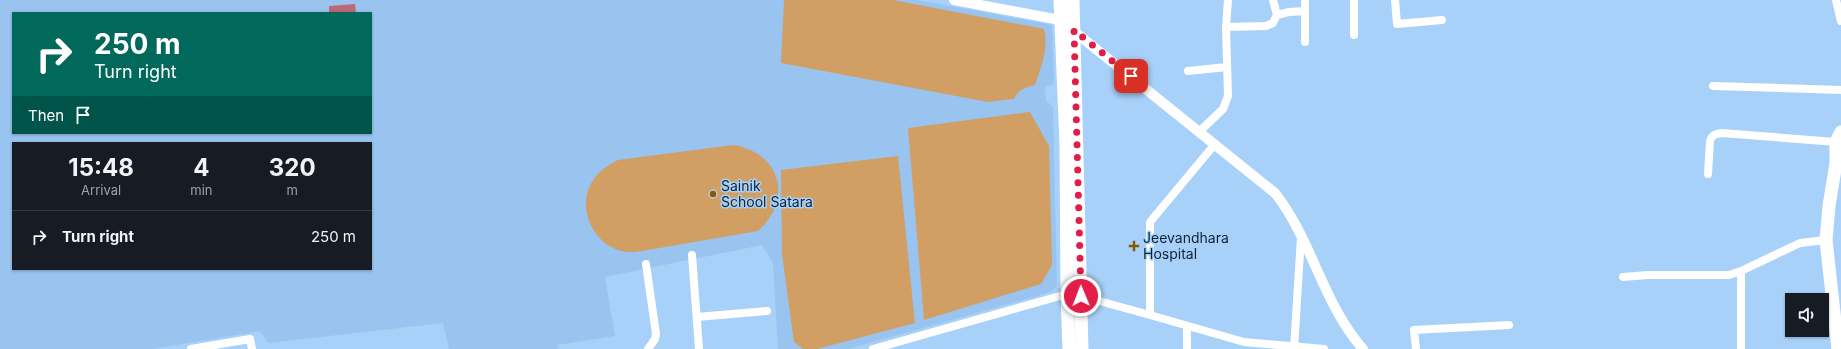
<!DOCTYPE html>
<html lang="en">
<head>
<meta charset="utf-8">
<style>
	body { margin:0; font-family:Inter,sans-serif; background:#20242c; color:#f1f3f6; height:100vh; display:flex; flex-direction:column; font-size:15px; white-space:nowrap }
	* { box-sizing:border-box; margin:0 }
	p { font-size:13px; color:#9ea1a6 }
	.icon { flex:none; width:22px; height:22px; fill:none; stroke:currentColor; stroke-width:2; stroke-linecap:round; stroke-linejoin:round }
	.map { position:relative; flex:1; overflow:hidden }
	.drawer { position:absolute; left:12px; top:142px; width:360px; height:128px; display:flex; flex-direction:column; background:#171b24; border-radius:0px; box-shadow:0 1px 3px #0004 }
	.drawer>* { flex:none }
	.banner { position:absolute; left:12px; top:12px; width:360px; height:122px; border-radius:0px; box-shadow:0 1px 3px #0004; background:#00695c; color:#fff; overflow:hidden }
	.fabs { position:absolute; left:1785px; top:293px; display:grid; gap:8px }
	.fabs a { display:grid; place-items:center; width:44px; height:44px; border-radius:0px; background:#171b24; box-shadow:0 1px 3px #0004; font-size:20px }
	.pin { position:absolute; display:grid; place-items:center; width:34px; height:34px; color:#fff; margin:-17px; border-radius:8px; box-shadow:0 2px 6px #0006 }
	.me { position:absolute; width:44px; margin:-22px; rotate:359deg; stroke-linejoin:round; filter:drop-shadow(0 0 3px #0008) }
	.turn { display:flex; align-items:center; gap:14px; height:84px; padding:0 16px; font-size:18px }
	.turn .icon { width:52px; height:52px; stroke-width:2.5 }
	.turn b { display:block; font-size:28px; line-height:34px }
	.then { display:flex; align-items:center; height:38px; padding:0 16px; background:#0003; gap:8px; font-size:15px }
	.eta { display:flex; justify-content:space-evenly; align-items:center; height:68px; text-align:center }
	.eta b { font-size:24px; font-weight:700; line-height:28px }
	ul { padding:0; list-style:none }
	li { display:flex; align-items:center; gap:12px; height:52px; padding:0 16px; border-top:1px solid #363941 }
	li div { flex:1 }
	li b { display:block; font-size:15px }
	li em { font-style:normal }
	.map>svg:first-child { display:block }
</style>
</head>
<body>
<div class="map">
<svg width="1841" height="349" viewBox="0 0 1841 349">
	<rect width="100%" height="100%" fill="#a8d1f9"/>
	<path fill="#98c4ef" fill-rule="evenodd" d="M 0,0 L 917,0 L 1052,25 L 1054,84 L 1045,87 L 1046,101 L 1053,106 L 1057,285 L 1051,292 L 849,349 L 778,349 L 773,263 L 762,245 L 605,277 L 615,336 L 557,345 L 558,349 L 449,349 L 443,323 L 268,343 L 260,331 L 152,349 L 0,349 ZM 13,13 L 371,13 L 371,133 L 13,133 ZM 13,143 L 371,143 L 371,269 L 13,269 Z"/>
	<path fill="#d19e64" d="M 784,0 L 893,0 L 1044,29 C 1049,48 1041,67 1035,85 C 1025,87 1018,90 1014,99 L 988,102 L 781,63 Z
		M 1030,112 L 1049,146 L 1052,265 L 1041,284 L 924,320 L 908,128 Z
		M 733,145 C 780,152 794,199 758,231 L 642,251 C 634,252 626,253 618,250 C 590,240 576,203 594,179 C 600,170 609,165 618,160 Z
		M 898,156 L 915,323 L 817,349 L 803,349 L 794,342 L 782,254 L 781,170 Z"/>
	<path fill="#bc6878" d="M 355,4 L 356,13 L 329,13 L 329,6 Z"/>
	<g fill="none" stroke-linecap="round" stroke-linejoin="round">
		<path stroke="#fff" stroke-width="8" d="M 1273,0 L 1277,15
			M 1305,0 L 1305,42
			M 1354,0 L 1354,35
			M 1395,0 L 1397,24 L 1442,20
			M 1836,0 L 1841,21
			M 1226,27 L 1266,26 L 1273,23 L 1277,15 L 1289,12 L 1305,11
			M 1188,71 L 1227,67
			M 1713,86 L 1841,90
			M 1200,131 L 1223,109 L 1228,96 L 1226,27 L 1228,0
			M 1708,174 L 1710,141 C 1712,135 1715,134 1722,133 L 1836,142
			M 692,255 L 699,349
			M 646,264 L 656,334 L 655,339 L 648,349
			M 1623,277 L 1648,275 L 1729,275 L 1741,271 L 1800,243 L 1826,240
			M 1150,315 L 1150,222 L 1215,144
			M 697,317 L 767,311
			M 191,349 L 250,339 L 252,349
			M 873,349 L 1067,294 L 1081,296 L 1150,315 L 1244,342 L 1324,349
			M 1187,349 L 1187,326
			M 1294,349 L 1301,237
			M 1416,349 L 1414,330 L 1509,325
			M 1741,349 L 1741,271"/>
		<path stroke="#fff" stroke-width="10" d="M 954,0 L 1060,20 L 1275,193 C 1312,240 1323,304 1363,349"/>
		<path stroke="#fff" stroke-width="13" d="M 1060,0 L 1066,145 L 1067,294 L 1069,349
			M 1073,0 L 1082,349
			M 1838,349 L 1826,240 L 1829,206 L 1836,163 L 1836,142 L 1841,132"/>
	</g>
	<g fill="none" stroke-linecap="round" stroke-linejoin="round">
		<path stroke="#e11d48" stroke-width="7" stroke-dasharray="0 12.6" d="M 1081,296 L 1074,30 L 1131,76"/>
	</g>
	<g fill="#8b5605" stroke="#a8d1f9" stroke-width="1.5">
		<circle cx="713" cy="194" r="4"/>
		<path d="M1132 240h4v4h4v4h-4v4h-4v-4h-4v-4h4z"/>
	</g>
	<g text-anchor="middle" stroke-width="3" stroke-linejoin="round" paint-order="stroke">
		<g font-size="14" fill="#0f2235" stroke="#a8d1f9" text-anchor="start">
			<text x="721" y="191">Sainik<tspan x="721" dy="16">School Satara</tspan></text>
			<text x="1143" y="243">Jeevandhara<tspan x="1143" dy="16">Hospital</tspan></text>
		</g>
	</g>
</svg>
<div class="fabs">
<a><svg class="icon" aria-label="sound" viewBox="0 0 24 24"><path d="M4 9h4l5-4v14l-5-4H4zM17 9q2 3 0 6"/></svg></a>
</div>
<div class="pin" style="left:1131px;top:76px;background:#d93025"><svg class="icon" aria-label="arrive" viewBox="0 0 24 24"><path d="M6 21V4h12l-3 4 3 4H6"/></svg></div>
<svg class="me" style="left:1081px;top:296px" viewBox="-20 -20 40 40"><circle r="17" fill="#e11d48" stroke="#fff" stroke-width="3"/><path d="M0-11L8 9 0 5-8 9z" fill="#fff"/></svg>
<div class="banner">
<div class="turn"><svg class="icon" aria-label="right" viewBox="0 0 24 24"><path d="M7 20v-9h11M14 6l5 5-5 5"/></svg><div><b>250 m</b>Turn right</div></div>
<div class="then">Then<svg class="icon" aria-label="arrive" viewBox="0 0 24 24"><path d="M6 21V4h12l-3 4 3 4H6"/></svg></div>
</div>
<section class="drawer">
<div class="eta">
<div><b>15:48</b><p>Arrival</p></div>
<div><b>4</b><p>min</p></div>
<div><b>320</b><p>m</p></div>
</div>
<ul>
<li><svg class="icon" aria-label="right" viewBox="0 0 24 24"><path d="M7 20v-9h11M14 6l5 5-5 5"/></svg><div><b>Turn right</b></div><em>250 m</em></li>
</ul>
</section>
</div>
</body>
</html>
